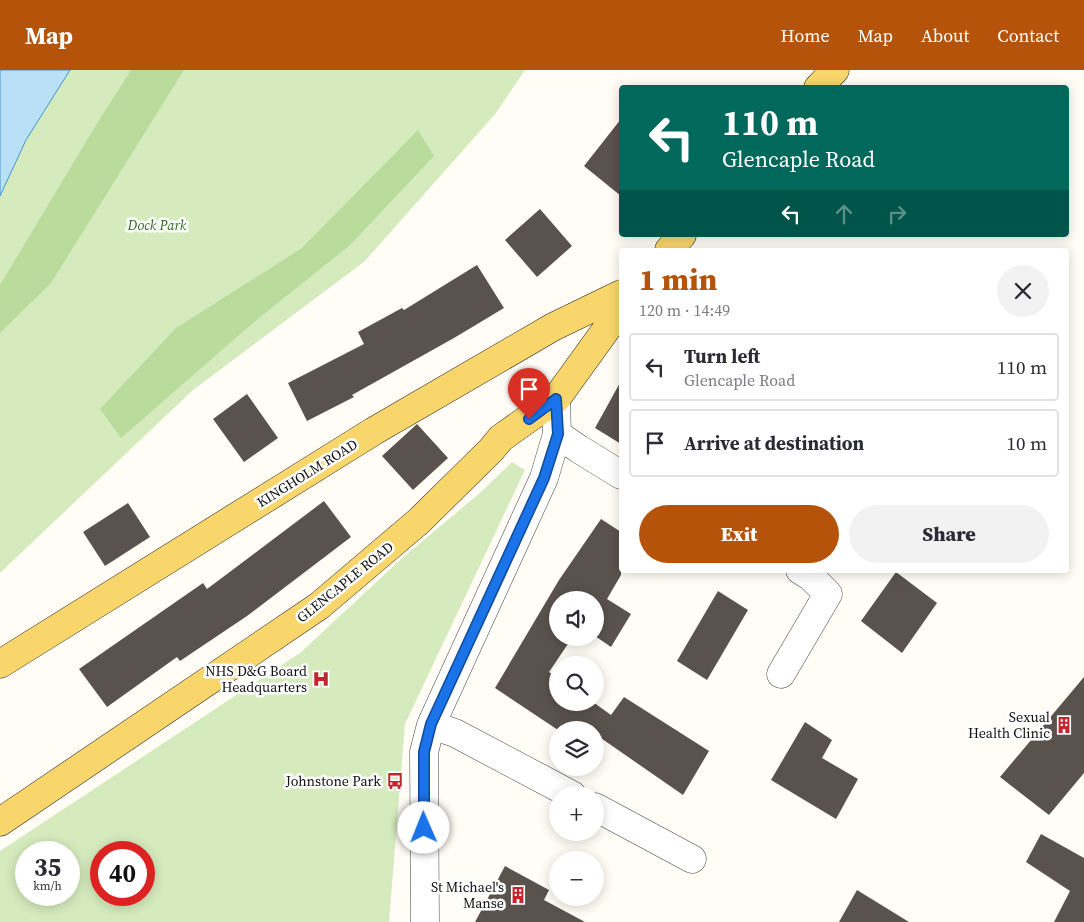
<!DOCTYPE html>
<html lang="en">
<head>
<meta charset="utf-8">
<style>
	body { margin:0; font-family:"Source Serif 4",serif; background:#f2f2f3; color:#2b2b33; height:100vh; display:flex; flex-direction:column; font-size:19px; white-space:nowrap }
	* { box-sizing:border-box; margin:0 }
	p { font-size:16px; color:#7c7c81 }
	.icon { flex:none; width:28px; height:28px; fill:none; stroke:currentColor; stroke-width:2; stroke-linecap:round; stroke-linejoin:round }
	.map { position:relative; flex:1; overflow:hidden }
	.drawer { position:absolute; left:619px; top:178px; width:450px; height:325px; display:flex; flex-direction:column; background:#fff; border-radius:5px; box-shadow:0 2px 12px #0003 }
	.drawer>* { flex:none }
	.hud { position:absolute; left:619px; top:15px; width:450px; height:152px; border-radius:5px; box-shadow:0 2px 12px #0003; background:#00695c; color:#fff; overflow:hidden }
	.controls { position:absolute; left:549px; top:521px; display:grid; gap:10px }
	.controls a { display:grid; place-items:center; width:55px; height:55px; border-radius:50%; background:#fff; box-shadow:0 2px 12px #0003; font-size:25px }
	.speed { position:absolute; left:15px; top:771px; display:flex; gap:10px; font-size:25px; font-weight:700; text-align:center }
	.speed>* { display:grid; place-content:center; width:65px; height:65px; border-radius:50%; background:#fff; box-shadow:0 2px 12px #0003; line-height:1 }
	.speed small { font-size:12px; font-weight:400 }
	.speed .limit { border:8px solid #d22; background:#fff; color:#111 }
	.pin { position:absolute; display:grid; place-items:center; width:42px; height:42px; color:#fff; margin:-51px -21px; border-radius:50% 50% 50% 0; rotate:-45deg; box-shadow:0 0 5px #0007 }
	.pin .icon { rotate:45deg }
	.me { position:absolute; width:55px; margin:-28px; rotate:359deg; stroke-linejoin:round; filter:drop-shadow(0 0 4px #0008) }
	.turn { display:flex; align-items:center; gap:18px; height:105px; padding:0 20px; font-size:22px }
	.turn .icon { width:65px; height:65px; stroke-width:2.5 }
	.turn b { display:block; font-size:35px; line-height:42px }
	.lanes { display:flex; align-items:center; height:48px; padding:0 20px; background:#0003; justify-content:center; gap:25px; direction:ltr }
	.lanes .off { opacity:.35 }
	.round { display:grid; place-items:center; flex:none; width:52px; height:52px; border-radius:26px; background:#f2f2f3 }
	.headline { display:flex; align-items:center; justify-content:space-between; height:85px; padding:0 20px }
	h1 { font-size:30px; font-weight:800; line-height:38px; color:#b45309 }
	.primary-button { display:flex; gap:10px; margin-top:auto; padding:10px 20px }
	.primary-button a { flex:1; height:58px; border-radius:30px; background:#b45309; color:#fff; font-size:20px; font-weight:800; line-height:58px; text-align:center }
	.primary-button a+a { background:#f2f2f3; color:#2b2b33 }
	ul { padding:0; list-style:none }
	li { display:flex; align-items:center; gap:15px; height:68px; margin:0 10px 8px; padding:0 10px; border:2px solid #e1e1e2; border-radius:5px }
	li div { flex:1 }
	li b { display:block; font-size:19px }
	li em { font-style:normal }
	header { display:flex; align-items:center; gap:30px; box-sizing:border-box; height:70px; padding:0 25px; background:#b45309; color:#fff }
	header strong { font-size:24px }
	nav { display:flex; gap:28px; margin-inline-start:auto; font-size:18px }
	.map>svg:first-child { display:block }
</style>
</head>
<body>
<header>
<strong>Map</strong>
<nav><a>Home</a><a>Map</a><a>About</a><a>Contact</a></nav>
</header>
<div class="map">
<svg width="1084" height="852" viewBox="0 0 1084 852">
	<rect width="100%" height="100%" fill="#fffdf5"/>
	<path fill="#d5ebbd" fill-rule="evenodd" d="M 70,0 L 525,0 L 496,43 L 365,191 L 193,320 L 0,503 L 0,126 L 26,70 Z
		M 512,392 L 525,400 L 405,654 L 389,852 L 0,852 L 0,781 L 300,583 L 400,490 L 481,422 ZM 26,782 L 69,782 L 69,825 L 26,825 ZM 101,782 L 144,782 L 144,825 L 101,825 Z"/>
	<path fill="#b9dc9c" d="M 131,0 L 184,0 L 51,213 L 0,263 L 0,215 L 93,60 Z
		M 418,60 L 434,86 L 349,176 L 254,252 L 121,368 L 100,339 L 176,258 L 302,178 Z"/>
	<path fill="#b9e0f7" stroke="#3f96cf" d="M 0,0 L 70,0 L 26,70 L 0,126 Z"/>
	<path fill="#5a524d" d="M 621,49 L 621,126 L 584,96 Z
		M 540,139 L 572,176 L 537,207 L 505,170 Z
		M 477,195 L 504,238 L 454,268 L 352,325 L 354,327 L 307,351 L 288,313 L 364,274 L 358,262 L 402,238 L 404,240 Z
		M 621,311 L 621,374 L 595,358 Z
		M 247,324 L 278,368 L 244,392 L 213,349 Z
		M 417,354 L 448,388 L 413,420 L 382,386 Z
		M 324,431 L 351,467 L 247,546 L 180,591 L 177,587 L 107,637 L 79,599 L 203,513 L 207,519 Z
		M 128,433 L 150,467 L 105,496 L 83,462 Z
		M 601,449 L 621,462 L 621,505 L 607,529 L 631,544 L 611,577 L 595,566 L 595,530 L 558,530 L 558,568 L 572,568 L 549,602 L 558,608 L 558,632 L 593,632 L 611,645 L 624,627 L 709,681 L 683,725 L 595,664 L 595,660 L 558,660 L 495,618 L 559,510 Z
		M 896,502 L 937,533 L 902,583 L 861,551 Z
		M 718,521 L 748,540 L 707,610 L 677,591 Z
		M 1084,607 L 1084,703 L 1049,745 L 1000,707 Z
		M 805,652 L 832,670 L 822,688 L 858,709 L 836,749 L 771,710 Z
		M 1041,764 L 1084,788 L 1084,852 L 1054,852 L 1070,821 L 1026,792 Z
		M 505,796 L 549,820 L 544,830 L 585,852 L 475,852 Z
		M 857,820 L 909,852 L 839,852 Z"/>
	<g fill="none" stroke-linecap="round" stroke-linejoin="round">
		<g stroke="#444" stroke-width="29">
			<path id="minor" d="M 557,364 L 579,379 L 621,405
				M 781,604 L 828,524 L 811,507 L 800,500
				M 431,655 L 455,663 L 572,725
				M 595,737 L 692,789
				M 425,852 L 424,682 L 431,655 L 544,408 L 557,364 L 556,329"/>
		</g>
		<g stroke="#222" stroke-width="29">
			<path id="major" d="M 818,18 L 835,0
				M 669,180 L 682,165
				M 0,594 L 374,361 L 553,257 L 621,224
				M 0,752 L 319,536 L 419,451 L 491,380 L 501,368 L 556,329 L 621,239"/>
		</g>
		<use href="#minor" stroke="#fff" stroke-width="28"/>
		<use href="#major" stroke="#f9d66b" stroke-width="28"/>
	</g>
	<g fill="none" stroke-linecap="round" stroke-linejoin="round">
		<g stroke="#114b97" stroke-width="12">
			<path id="route" d="M 424,758 L 424,682 L 431,654 L 544,408 L 558,364 L 556,329 L 529,349"/>
		</g>
		<use href="#route" stroke="#1a73e8" stroke-width="9"/>
	</g>
	<defs>
		<g id="hospital-bare" transform="scale(1.35)"><path d="M-5-5h3v3.5h4V-5h3V5h-3V1.5h-4V5h-3Z" fill="#c4262e" stroke="#fff" stroke-width="2.5" paint-order="stroke"/></g>
		<g id="building-bare" transform="scale(1.35)"><path d="M-4-6H4V6H1V3H-1V6H-4ZM-2.5-4.3h1.7v1.8h-1.7ZM.8-4.3h1.7v1.8H.8ZM-2.5-1h1.7V.8h-1.7ZM.8-1h1.7V.8H.8Z" fill="#c4262e" stroke="#fff" stroke-width="2.5" paint-order="stroke"/></g>
		<g id="bus-bare" transform="scale(1.35)"><path d="M-5-6H5V4H4V6H2V4H-2V6H-4V4H-5ZM-3.5-4V0h7V-4ZM-3.5 1.2v1.5H-2V1.2ZM2 1.2v1.5H3.5V1.2Z" fill="#c4262e" stroke="#fff" stroke-width="2.5" paint-order="stroke"/></g>
	</defs>
	<g fill-rule="evenodd">
		<use href="#hospital-bare" x="321" y="609"/>
		<use href="#building-bare" x="1064" y="655"/>
		<use href="#bus-bare" x="395" y="711"/>
		<use href="#building-bare" x="518" y="825"/>
	</g>
	<g text-anchor="middle" stroke-width="5" stroke-linejoin="round" paint-order="stroke">
		<g font-size="14" font-style="italic" fill="#2f6b1f" stroke="#fff">
			<text x="157" y="160">Dock Park</text>
		</g>
		<g font-size="14" fill="#111" stroke="#fff">
			<text transform="translate(307 403) rotate(-32)" y="5">KINGHOLM ROAD</text>
			<text transform="translate(345 512) rotate(-39)" y="5">GLENCAPLE ROAD</text>
		</g>
		<g font-size="14" fill="#111" stroke="#fff" text-anchor="end">
			<text x="307" y="606">NHS D&amp;G Board<tspan x="307" dy="16">Headquarters</tspan></text>
			<text x="1050" y="652">Sexual<tspan x="1050" dy="16">Health Clinic</tspan></text>
			<text x="381" y="716">Johnstone Park</text>
			<text x="504" y="822">St Michael's<tspan x="504" dy="16">Manse</tspan></text>
		</g>
	</g>
</svg>
<div class="controls">
<a><svg class="icon" aria-label="sound" viewBox="0 0 24 24"><path d="M4 9h4l5-4v14l-5-4H4zM17 9q2 3 0 6"/></svg></a>
<a><svg class="icon" aria-label="search" viewBox="0 0 24 24"><circle cx="10" cy="10" r="6"/><path d="M15 15l6 6"/></svg></a>
<a><svg class="icon" aria-label="layers" viewBox="0 0 24 24"><path d="M12 4l9 5-9 5-9-5zM3 14l9 5 9-5"/></svg></a>
<a>+</a>
<a>−</a>
</div>
<div class="speed"><div>35<small>km/h</small></div><div class="limit">40</div></div>
<div class="pin" style="left:529px;top:349px;background:#d93025"><svg class="icon" aria-label="arrive" viewBox="0 0 24 24"><path d="M6 21V4h12l-3 4 3 4H6"/></svg></div>
<svg class="me" style="left:424px;top:758px" viewBox="-20 -20 40 40"><circle r="19" fill="#fff"/><path d="M0-13L10 11 0 6-10 11z" fill="#1a73e8"/></svg>
<div class="hud">
<div class="turn"><svg class="icon" aria-label="left" viewBox="0 0 24 24"><path d="M17 20v-9H6M10 6l-5 5 5 5"/></svg><div><b>110 m</b>Glencaple Road</div></div>
<div class="lanes"><svg class="icon" aria-label="left" viewBox="0 0 24 24"><path d="M17 20v-9H6M10 6l-5 5 5 5"/></svg><svg class="icon off" aria-label="ahead" viewBox="0 0 24 24"><path d="M12 20V5M6 11l6-6 6 6"/></svg><svg class="icon off" aria-label="right" viewBox="0 0 24 24"><path d="M7 20v-9h11M14 6l5 5-5 5"/></svg></div>
</div>
<section class="drawer">
<div class="headline"><div><h1>1 min</h1><p>120 m · 14:49</p></div><a class="round"><svg class="icon" aria-label="close" viewBox="0 0 24 24"><path d="M6 6l12 12M18 6L6 18"/></svg></a></div>
<ul>
<li><svg class="icon" aria-label="left" viewBox="0 0 24 24"><path d="M17 20v-9H6M10 6l-5 5 5 5"/></svg><div><b>Turn left</b><p>Glencaple Road</p></div><em>110 m</em></li>
<li><svg class="icon" aria-label="arrive" viewBox="0 0 24 24"><path d="M6 21V4h12l-3 4 3 4H6"/></svg><div><b>Arrive at destination</b></div><em>10 m</em></li>
</ul>
<div class="primary-button"><a>Exit</a><a>Share</a></div>
</section>
</div>
</body>
</html>
